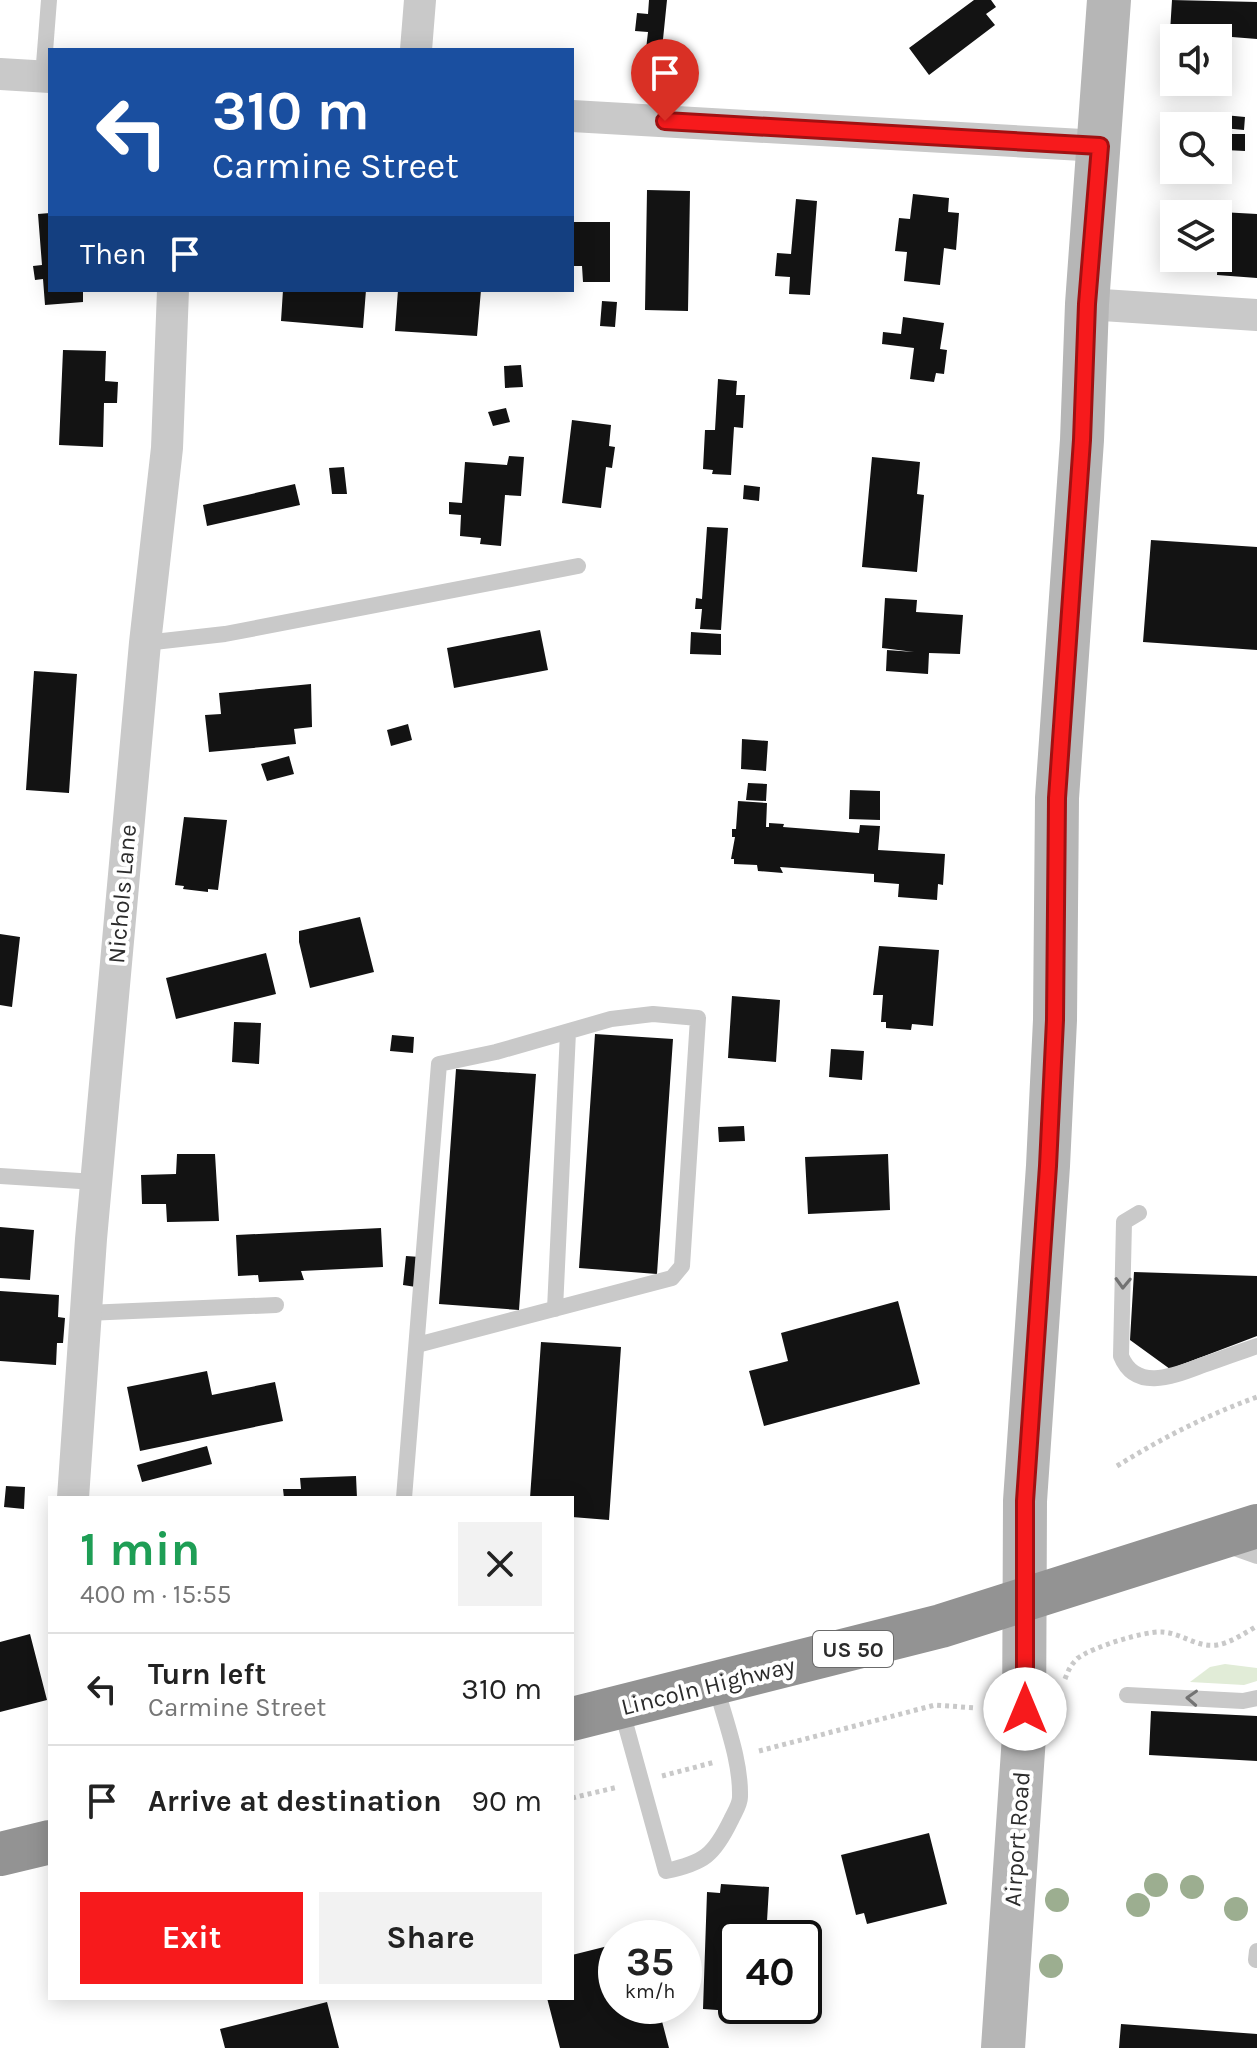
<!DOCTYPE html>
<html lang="en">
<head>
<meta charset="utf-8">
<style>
	body { margin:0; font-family:Karla,sans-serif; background:#f2f2f2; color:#222; height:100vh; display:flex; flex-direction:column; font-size:30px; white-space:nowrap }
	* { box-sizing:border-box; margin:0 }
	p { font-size:26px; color:#767676 }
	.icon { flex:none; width:44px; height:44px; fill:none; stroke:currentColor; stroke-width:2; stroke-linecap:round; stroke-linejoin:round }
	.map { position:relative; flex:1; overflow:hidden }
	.sheet { position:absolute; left:48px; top:1496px; width:526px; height:504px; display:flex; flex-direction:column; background:#fff; border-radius:0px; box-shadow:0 4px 20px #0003 }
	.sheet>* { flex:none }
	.top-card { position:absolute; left:48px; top:48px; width:526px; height:244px; border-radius:0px; box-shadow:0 4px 20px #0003; background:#1a4fa0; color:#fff; overflow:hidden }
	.tools { position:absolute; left:1160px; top:24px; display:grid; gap:16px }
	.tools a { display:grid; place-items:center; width:72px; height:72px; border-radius:0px; background:#fff; box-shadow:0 4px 20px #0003; font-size:40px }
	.speed { position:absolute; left:598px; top:1920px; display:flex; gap:16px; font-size:40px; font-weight:700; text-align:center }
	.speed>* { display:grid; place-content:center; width:104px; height:104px; border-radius:50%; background:#fff; box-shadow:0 4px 20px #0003; line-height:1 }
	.speed small { font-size:20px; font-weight:400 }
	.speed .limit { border:4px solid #111; border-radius:12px; background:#fff; color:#111 }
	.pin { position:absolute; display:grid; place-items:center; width:68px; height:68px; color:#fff; margin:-82px -34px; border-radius:50% 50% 50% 0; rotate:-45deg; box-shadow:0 0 8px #0007 }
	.pin .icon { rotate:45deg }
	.me { position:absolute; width:88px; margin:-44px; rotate:0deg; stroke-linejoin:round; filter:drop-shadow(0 0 6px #0008) }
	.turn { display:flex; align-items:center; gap:28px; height:168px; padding:0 32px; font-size:36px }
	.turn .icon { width:104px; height:104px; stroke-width:2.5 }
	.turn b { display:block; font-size:56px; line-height:68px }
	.then { display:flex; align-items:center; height:76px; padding:0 32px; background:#0003; gap:16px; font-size:30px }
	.round { display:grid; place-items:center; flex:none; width:84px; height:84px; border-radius:0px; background:#f2f2f2 }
	.summary { display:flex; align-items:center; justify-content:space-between; height:136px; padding:0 32px }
	h1 { font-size:48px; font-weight:700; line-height:60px; color:#1e9e55 }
	.primary-button { display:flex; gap:16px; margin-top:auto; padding:16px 32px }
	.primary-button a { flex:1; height:92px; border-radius:0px; background:#f71a1c; color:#fff; font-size:32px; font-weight:700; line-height:92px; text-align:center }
	.primary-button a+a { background:#f2f2f2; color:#222 }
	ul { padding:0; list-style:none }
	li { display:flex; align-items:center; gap:24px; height:112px; padding:0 32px; border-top:2px solid #e0e0e0 }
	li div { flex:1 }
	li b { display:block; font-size:30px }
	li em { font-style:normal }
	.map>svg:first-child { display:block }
</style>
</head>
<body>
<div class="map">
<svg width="1257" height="2048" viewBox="0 0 1257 2048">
	<rect width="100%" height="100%" fill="#fff"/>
	<path fill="#e1ecd7" d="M 1225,1664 L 1257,1668 L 1257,1681 L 1244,1685 L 1190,1682 L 1210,1667 Z"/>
	<path fill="#131313" d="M 649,0 L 667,0 L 661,59 L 645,58 L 648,32 L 635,31 L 637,13 L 648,14 Z
		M 974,0 L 991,0 L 996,7 L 986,14 L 995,25 L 929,75 L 909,48 Z
		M 1172,0 L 1257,2 L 1257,39 L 1232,37 L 1231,50 L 1218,49 L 1218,38 L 1208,38 L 1208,35 L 1170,32 Z
		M 1224,115 L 1245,117 L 1244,130 L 1223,128 Z
		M 1225,134 L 1245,134 L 1245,151 L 1225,150 Z
		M 647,190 L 690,191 L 688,311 L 645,310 Z
		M 913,194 L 949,198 L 948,212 L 959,213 L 956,250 L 944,248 L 940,285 L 904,281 L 907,252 L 895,251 L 899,218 L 910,219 Z
		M 796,199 L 817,201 L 810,295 L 789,294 L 790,277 L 775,276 L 777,253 L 791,254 Z
		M 1221,212 L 1257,214 L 1257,278 L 1217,275 Z
		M 50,213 L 50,290 L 83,290 L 83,302 L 45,305 L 43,279 L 35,280 L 33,266 L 42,265 L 38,214 Z
		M 572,222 L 610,222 L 610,282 L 583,282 L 582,266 L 572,266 Z
		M 283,290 L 366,290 L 363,328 L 281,321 Z
		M 398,290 L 481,290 L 477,336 L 395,331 Z
		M 602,301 L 617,302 L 615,327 L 600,326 Z
		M 903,317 L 944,323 L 940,349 L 947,350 L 944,374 L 936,373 L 934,382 L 910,379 L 914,348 L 882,344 L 883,332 L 901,334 Z
		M 63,350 L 106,351 L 105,381 L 118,382 L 117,403 L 104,403 L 103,447 L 59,445 Z
		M 521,365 L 523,387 L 505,388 L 504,366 Z
		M 718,379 L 737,381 L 736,395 L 745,395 L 743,428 L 734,427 L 731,475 L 712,474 L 713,470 L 703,469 L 705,430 L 715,430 Z
		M 506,408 L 510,422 L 493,426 L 488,412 Z
		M 572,420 L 611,425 L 609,446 L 615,447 L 612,468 L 606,467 L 601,508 L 562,503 Z
		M 509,456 L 524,457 L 521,496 L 505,495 L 501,546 L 480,544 L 481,538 L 460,536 L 461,515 L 449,514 L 449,502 L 462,503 L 465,462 L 507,465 Z
		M 872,457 L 920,462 L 917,494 L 924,495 L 917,572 L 862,567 Z
		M 344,467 L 347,494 L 332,494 L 329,468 Z
		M 295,484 L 300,505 L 207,526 L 203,505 Z
		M 744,485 L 760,487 L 759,501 L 743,499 Z
		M 707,527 L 728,528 L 721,630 L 700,629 L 702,609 L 695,609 L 696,598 L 702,599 Z
		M 1151,540 L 1257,547 L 1257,650 L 1143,642 Z
		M 885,598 L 917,600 L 916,612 L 963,615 L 960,654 L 929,653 L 928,674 L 886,671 L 887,650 L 914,652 L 882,648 Z
		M 540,630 L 548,670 L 454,688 L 447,648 Z
		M 691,632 L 721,634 L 721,655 L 690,654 Z
		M 34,671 L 77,674 L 69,793 L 26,790 Z
		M 311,684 L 312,727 L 294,729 L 296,744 L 209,752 L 205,715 L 221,714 L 219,693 Z
		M 408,724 L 412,740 L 391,746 L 387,730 Z
		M 742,739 L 768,741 L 766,771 L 741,769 Z
		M 289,756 L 294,774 L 267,781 L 261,764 Z
		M 748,783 L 767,784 L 766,801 L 746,800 Z
		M 850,790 L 880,791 L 880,820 L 849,819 Z
		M 738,801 L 767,803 L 766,827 L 769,827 L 769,823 L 784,824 L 783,827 L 859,833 L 860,825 L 880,826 L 878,850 L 945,854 L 943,885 L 938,884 L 937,900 L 898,897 L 899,884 L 874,882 L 874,874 L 780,867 L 783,873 L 758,871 L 757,865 L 734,864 L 734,859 L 731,859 L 735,837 L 732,837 L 732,829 L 736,829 Z
		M 184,817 L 227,820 L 218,890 L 208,889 L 208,892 L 183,889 L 184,886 L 175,885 Z
		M 360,917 L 374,972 L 310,988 L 299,942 L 299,931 Z
		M 0,934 L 20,937 L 12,1007 L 0,1005 Z
		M 879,946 L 939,950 L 933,1026 L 912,1024 L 911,1030 L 886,1028 L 886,1022 L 881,1022 L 883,995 L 873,995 Z
		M 266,953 L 276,994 L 176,1019 L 166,978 Z
		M 732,996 L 780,1000 L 776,1062 L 728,1058 Z
		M 234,1022 L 261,1023 L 259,1064 L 232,1062 Z
		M 595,1034 L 673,1039 L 657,1274 L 579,1268 Z
		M 392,1035 L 414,1037 L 413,1053 L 390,1051 Z
		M 831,1049 L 864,1051 L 862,1080 L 829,1077 Z
		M 456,1069 L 536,1074 L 519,1310 L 439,1304 Z
		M 744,1126 L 745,1141 L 719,1142 L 718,1127 Z
		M 177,1154 L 215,1154 L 219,1221 L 167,1222 L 166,1204 L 142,1204 L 141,1175 L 176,1174 Z
		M 888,1154 L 890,1210 L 808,1214 L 805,1157 Z
		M 0,1227 L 34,1230 L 30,1280 L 0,1278 Z
		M 381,1228 L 383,1267 L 301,1271 L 304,1280 L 259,1282 L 258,1275 L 238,1276 L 236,1235 Z
		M 406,1256 L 420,1257 L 416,1287 L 403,1285 Z
		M 1134,1272 L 1257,1276 L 1257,1336 L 1170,1369 L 1130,1340 Z
		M 0,1291 L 59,1295 L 58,1317 L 65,1318 L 63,1343 L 57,1343 L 56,1365 L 0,1361 Z
		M 898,1301 L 920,1384 L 764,1426 L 749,1371 L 788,1361 L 781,1333 Z
		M 541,1342 L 621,1347 L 609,1520 L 572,1517 L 572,1498 L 530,1498 Z
		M 207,1371 L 212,1395 L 275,1382 L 283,1421 L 140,1451 L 127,1387 Z
		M 207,1446 L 212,1464 L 142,1482 L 137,1465 Z
		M 356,1476 L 357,1498 L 284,1498 L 283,1489 L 301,1489 L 300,1478 Z
		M 6,1486 L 25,1487 L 24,1509 L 4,1507 Z
		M 30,1634 L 47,1700 L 0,1712 L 0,1642 Z
		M 1151,1711 L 1257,1716 L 1257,1761 L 1149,1755 Z
		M 929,1833 L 947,1904 L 867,1924 L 864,1913 L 856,1915 L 841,1855 Z
		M 721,1884 L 769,1887 L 766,1938 L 736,1938 L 736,2006 L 762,2006 L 761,2013 L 703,2009 L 707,1892 L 720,1893 Z
		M 616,1944 L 616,2006 L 658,2006 L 669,2048 L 560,2048 L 547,1998 L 572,1998 L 572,1955 Z
		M 327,2002 L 339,2048 L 225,2048 L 220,2029 Z
		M 1121,2024 L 1257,2034 L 1257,2048 L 1119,2048 Z"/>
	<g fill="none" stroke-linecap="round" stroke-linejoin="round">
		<path stroke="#c9c9c9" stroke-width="5" stroke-dasharray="4 4" stroke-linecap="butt" d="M 1117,1466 C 1162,1438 1207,1415 1257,1397
			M 1065,1679 C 1068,1671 1071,1664 1078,1658 C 1093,1647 1144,1631 1162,1632 C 1182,1633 1197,1648 1217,1645 C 1230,1643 1245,1633 1257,1626
			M 759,1751 L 935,1705 L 976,1708
			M 662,1776 L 715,1762
			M 572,1798 L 618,1787"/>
		<path stroke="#c9c9c9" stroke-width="16" d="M 43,77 L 49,0
			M 145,643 L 225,634 L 578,566
			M 0,1176 L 96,1182
			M 1139,1213 L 1124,1222 L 1121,1356 C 1136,1393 1176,1375 1203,1365 C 1221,1359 1239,1352 1257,1346
			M 555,1309 L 568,1032
			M 86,1313 L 276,1305
			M 404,1498 L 439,1064 L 496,1052 L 611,1019 L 653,1014 L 698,1018 L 682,1266 L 672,1278 L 417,1345
			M 1226,1545 L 1257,1556
			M 1127,1695 L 1243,1701 L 1257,1698
			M 621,1708 L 666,1871 C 704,1863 714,1855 731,1820 C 734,1813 740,1805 740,1797 C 741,1760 725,1721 716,1686
			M 1256,1960 L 1257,1951"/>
		<path stroke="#c9c9c9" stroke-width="32" d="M 416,50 L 420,0
			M 0,74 L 50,77
			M 572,116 L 1100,146
			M 1087,304 L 1257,315
			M 73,1498 L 91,1239 L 145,643 L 167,448 L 173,290"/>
		<path stroke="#b6b6b6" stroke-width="44" d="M 1003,2048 L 1024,1736 L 1025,1501 L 1048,1166 L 1055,1020 L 1057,798 L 1082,440 L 1087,304 L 1109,0"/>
		<path stroke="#939393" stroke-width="44" d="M 572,1719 L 941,1626 L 1257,1526
			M 0,1854 L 50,1842"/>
	</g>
	<g fill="#9cae90">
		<circle cx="1156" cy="1885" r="12"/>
		<circle cx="1192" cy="1887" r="12"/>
		<circle cx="1057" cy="1900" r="12"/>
		<circle cx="1138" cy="1905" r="12"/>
		<circle cx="1236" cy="1909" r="12"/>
		<circle cx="1051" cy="1966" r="12"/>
	</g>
	<defs><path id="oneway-chevron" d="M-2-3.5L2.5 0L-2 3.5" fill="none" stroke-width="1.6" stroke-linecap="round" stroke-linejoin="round" transform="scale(2)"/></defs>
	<g stroke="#737373">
		<use href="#oneway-chevron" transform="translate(1123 1283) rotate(92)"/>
		<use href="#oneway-chevron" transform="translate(1192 1698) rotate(-177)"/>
	</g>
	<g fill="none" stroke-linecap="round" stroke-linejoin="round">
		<g stroke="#a11112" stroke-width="20">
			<path id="route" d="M 665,121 L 1100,146 L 1087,304 L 1082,440 L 1057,798 L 1055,1020 L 1048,1166 L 1025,1501 L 1025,1709"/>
		</g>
		<use href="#route" stroke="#f71a1c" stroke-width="14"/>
	</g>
	<g text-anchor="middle" stroke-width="8" stroke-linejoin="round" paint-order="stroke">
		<rect fill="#fff" stroke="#6b6b6b" stroke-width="2" x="813" y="1631" width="80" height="36" rx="6"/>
		<g font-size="22" font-weight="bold" fill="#2c2c2c">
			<text x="853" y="1657">US 50</text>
		</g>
		<g font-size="24" fill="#2c2c2c" stroke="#fff">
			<text transform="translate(122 894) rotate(-85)" y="8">Nichols Lane</text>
			<text transform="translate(708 1686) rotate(-14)" y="8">Lincoln Highway</text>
			<text transform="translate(1017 1839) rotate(-86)" y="8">Airport Road</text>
		</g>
	</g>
</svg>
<div class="tools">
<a><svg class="icon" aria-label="sound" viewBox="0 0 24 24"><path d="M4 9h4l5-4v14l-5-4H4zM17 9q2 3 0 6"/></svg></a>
<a><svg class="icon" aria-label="search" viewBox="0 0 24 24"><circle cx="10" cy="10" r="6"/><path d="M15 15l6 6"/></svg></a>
<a><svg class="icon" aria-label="layers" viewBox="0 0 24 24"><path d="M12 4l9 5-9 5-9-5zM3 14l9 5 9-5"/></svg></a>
</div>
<div class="speed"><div>35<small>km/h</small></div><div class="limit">40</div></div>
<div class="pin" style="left:665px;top:121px;background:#d93025"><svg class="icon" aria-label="arrive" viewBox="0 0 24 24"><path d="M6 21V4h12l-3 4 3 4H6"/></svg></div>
<svg class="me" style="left:1025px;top:1709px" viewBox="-20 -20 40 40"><circle r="19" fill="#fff"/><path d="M0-13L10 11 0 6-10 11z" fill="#f71a1c"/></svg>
<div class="top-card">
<div class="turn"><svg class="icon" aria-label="left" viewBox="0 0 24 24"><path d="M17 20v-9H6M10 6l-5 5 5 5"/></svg><div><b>310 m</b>Carmine Street</div></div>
<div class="then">Then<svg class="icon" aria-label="arrive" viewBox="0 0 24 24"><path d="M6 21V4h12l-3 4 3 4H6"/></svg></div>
</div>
<section class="sheet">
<div class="summary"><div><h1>1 min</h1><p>400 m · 15:55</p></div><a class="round"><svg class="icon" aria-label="close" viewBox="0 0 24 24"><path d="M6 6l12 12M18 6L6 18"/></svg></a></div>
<ul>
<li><svg class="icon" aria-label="left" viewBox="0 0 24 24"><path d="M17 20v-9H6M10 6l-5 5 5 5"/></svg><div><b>Turn left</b><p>Carmine Street</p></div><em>310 m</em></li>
<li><svg class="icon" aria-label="arrive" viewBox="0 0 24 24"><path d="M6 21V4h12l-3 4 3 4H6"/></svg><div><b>Arrive at destination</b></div><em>90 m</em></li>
</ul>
<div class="primary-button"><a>Exit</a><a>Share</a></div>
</section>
</div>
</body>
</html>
